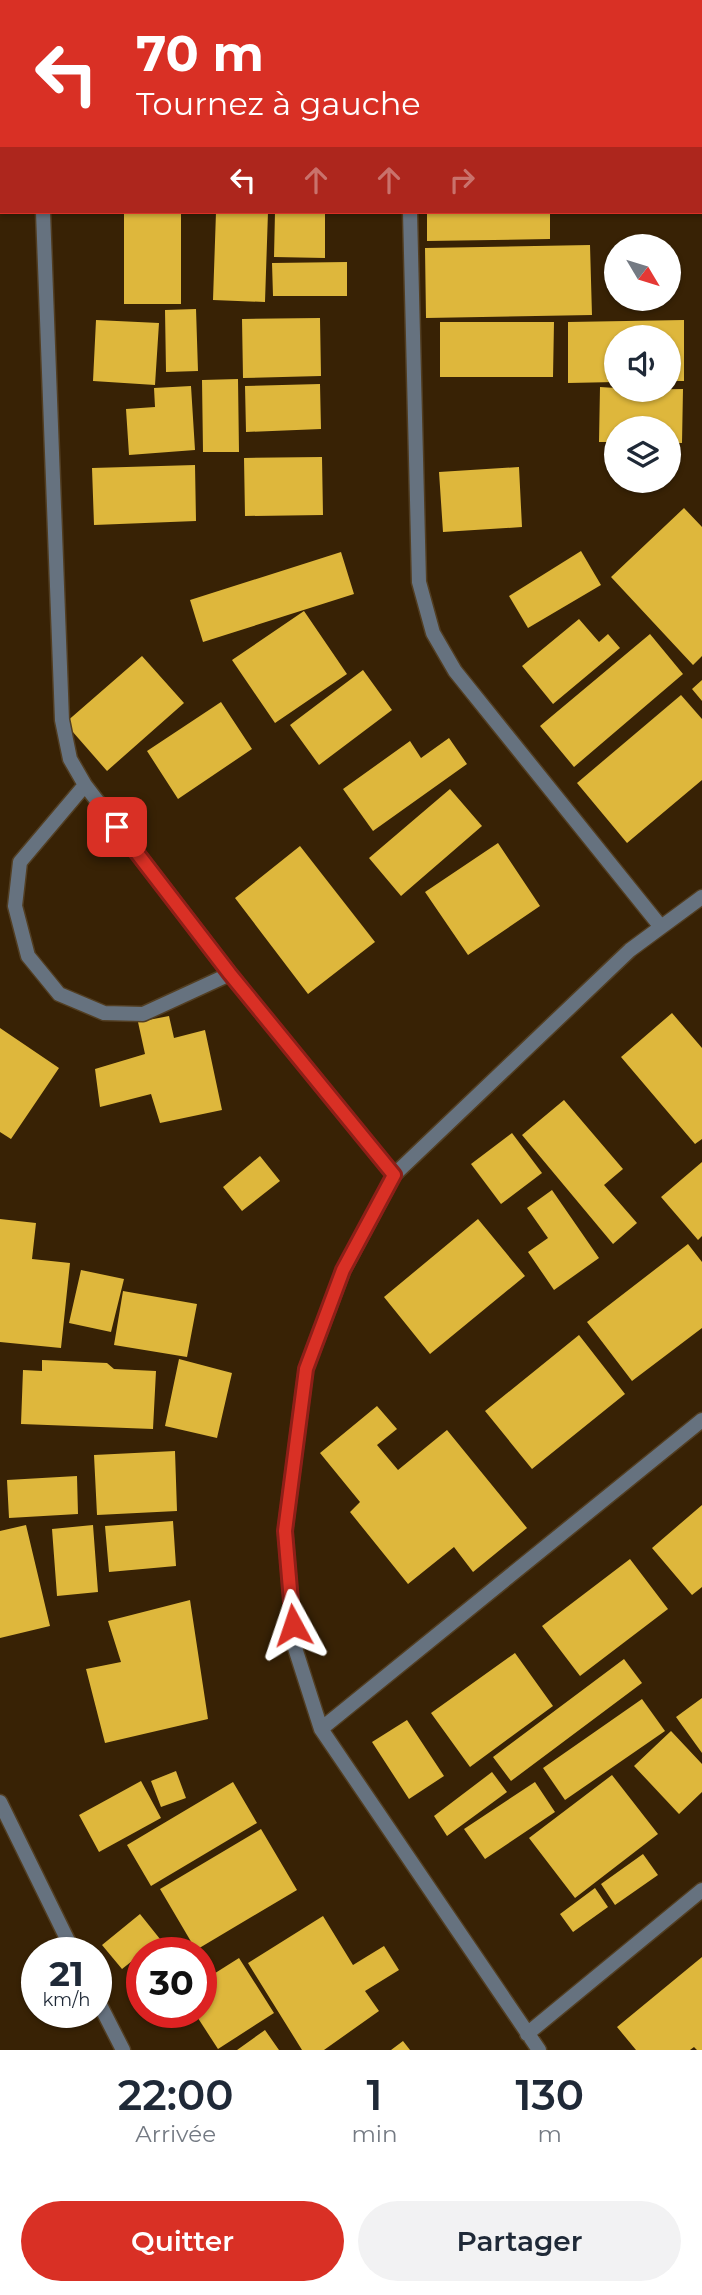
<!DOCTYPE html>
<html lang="fr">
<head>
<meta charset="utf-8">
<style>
	body { margin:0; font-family:Montserrat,sans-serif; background:#f2f2f3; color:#1f2937; height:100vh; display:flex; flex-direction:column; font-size:26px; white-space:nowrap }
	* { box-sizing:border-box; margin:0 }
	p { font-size:23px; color:#747a83 }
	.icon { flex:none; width:38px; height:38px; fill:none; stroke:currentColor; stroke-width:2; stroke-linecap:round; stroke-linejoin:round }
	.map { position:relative; height:2050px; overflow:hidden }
	.sheet { display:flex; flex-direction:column; background:#fff; flex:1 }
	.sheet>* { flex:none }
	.top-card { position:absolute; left:0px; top:0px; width:704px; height:214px; box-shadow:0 2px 5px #0004; background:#d93025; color:#fff; overflow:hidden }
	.needle { width:46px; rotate:128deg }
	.tools { position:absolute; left:604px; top:234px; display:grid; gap:14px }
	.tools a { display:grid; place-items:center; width:77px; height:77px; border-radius:50%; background:#fff; box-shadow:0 2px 5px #0004; font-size:35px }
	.speed { position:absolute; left:21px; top:1937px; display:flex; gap:14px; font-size:35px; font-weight:700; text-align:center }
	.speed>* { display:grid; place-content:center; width:91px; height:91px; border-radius:50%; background:#fff; box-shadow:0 2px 5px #0004; line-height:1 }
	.speed small { font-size:18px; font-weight:400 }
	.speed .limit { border:10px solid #d22; background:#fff; color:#111 }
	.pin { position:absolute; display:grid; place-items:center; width:60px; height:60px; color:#fff; margin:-30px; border-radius:14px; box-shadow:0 4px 10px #0006 }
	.me { position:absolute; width:77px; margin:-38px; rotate:355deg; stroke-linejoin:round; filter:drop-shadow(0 0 5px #0008) }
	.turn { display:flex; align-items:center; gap:24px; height:147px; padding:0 21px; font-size:32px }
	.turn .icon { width:91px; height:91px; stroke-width:2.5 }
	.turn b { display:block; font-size:49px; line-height:60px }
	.lanes { display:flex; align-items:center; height:66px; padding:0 21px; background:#0003; justify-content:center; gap:35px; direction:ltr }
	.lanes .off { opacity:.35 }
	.eta { display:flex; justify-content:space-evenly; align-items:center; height:119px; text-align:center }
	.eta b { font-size:42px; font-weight:600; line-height:49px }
	.cta { display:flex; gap:14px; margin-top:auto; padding:14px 21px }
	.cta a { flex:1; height:80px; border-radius:42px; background:#d93025; color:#fff; font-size:28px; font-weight:600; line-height:80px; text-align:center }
	.cta a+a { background:#f2f2f3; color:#1f2937 }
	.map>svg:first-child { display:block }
</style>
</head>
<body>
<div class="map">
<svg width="702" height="2050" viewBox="0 0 702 2050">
	<rect width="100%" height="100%" fill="#382205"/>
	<path fill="#deb73c" d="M 124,212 L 181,212 L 181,304 L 124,304 Z
		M 216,212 L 268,212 L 265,302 L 213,300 Z
		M 275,212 L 325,212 L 325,258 L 274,257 Z
		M 427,212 L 550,212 L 550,239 L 427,241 Z
		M 590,245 L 592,315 L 426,318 L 425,248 Z
		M 347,262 L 347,296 L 273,296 L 272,263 Z
		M 196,309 L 198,371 L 166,372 L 165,310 Z
		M 320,318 L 321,376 L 243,378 L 242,319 Z
		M 96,320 L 159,323 L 155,385 L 93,381 Z
		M 684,320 L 684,381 L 668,381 L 668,338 L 616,338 L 616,382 L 568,383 L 568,322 Z
		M 440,322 L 554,322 L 553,377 L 440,377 Z
		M 238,379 L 239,452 L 203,452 L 202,380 Z
		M 320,384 L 321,429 L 246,432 L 245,386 Z
		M 191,386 L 195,450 L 129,455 L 126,409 L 155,407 L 154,388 Z
		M 600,387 L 616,388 L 616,390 L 683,389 L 682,443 L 668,443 L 668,429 L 616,429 L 616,442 L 599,442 Z
		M 322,457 L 323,515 L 245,516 L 244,458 Z
		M 195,465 L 196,521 L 94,525 L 92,468 Z
		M 519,467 L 522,527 L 443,532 L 439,472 Z
		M 684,508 L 702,527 L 702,656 L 693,665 L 611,577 Z
		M 581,551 L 601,585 L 528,628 L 509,596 Z
		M 341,552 L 354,594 L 203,642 L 190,600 Z
		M 304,611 L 347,674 L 275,723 L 232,660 Z
		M 579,619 L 599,642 L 608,634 L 620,648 L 553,704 L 522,666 Z
		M 650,634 L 683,674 L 574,767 L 540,726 Z
		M 142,656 L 184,703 L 107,771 L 65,723 Z
		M 363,670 L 392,710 L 319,765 L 290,725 Z
		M 702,680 L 702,701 L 692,689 Z
		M 681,695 L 702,719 L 702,780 L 627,843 L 577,783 Z
		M 221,702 L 252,749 L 178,799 L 147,751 Z
		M 449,738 L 467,764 L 373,831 L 343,789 L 410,741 L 421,758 Z
		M 450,789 L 482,826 L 401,896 L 369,858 Z
		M 498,843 L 540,906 L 468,955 L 425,892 Z
		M 300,846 L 375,942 L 308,994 L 235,898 Z
		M 672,1013 L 702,1048 L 702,1139 L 695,1144 L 621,1057 Z
		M 169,1016 L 174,1038 L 205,1030 L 222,1110 L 160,1123 L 151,1094 L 100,1107 L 95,1069 L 145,1054 L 138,1022 Z
		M 0,1028 L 59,1068 L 11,1139 L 0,1132 Z
		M 564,1100 L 623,1169 L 604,1185 L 637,1223 L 613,1244 L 522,1135 Z
		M 512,1133 L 542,1173 L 501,1204 L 471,1164 Z
		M 260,1156 L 280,1181 L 242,1211 L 223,1187 Z
		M 702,1162 L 702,1236 L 698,1240 L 661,1197 Z
		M 552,1190 L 599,1258 L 554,1290 L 528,1252 L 548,1238 L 527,1208 Z
		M 0,1219 L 36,1223 L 32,1259 L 70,1263 L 61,1348 L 0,1342 Z
		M 478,1219 L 525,1276 L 430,1354 L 384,1297 Z
		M 688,1244 L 702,1262 L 702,1328 L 632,1381 L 587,1322 Z
		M 81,1270 L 124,1279 L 111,1332 L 69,1323 Z
		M 123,1291 L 197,1304 L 187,1357 L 114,1345 Z
		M 579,1335 L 625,1394 L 532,1469 L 485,1411 Z
		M 179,1359 L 232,1373 L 217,1438 L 165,1426 Z
		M 42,1360 L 107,1363 L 114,1369 L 156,1371 L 153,1429 L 21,1424 L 23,1370 L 42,1371 Z
		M 377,1406 L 397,1429 L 377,1445 L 398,1470 L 447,1430 L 527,1528 L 473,1572 L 454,1547 L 408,1584 L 350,1512 L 360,1502 L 320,1453 Z
		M 175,1451 L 177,1511 L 97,1515 L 94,1455 Z
		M 77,1476 L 78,1514 L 9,1518 L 7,1480 Z
		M 702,1505 L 702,1587 L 692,1595 L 652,1548 Z
		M 173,1521 L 176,1566 L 109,1572 L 105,1526 Z
		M 26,1525 L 50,1626 L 0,1638 L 0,1531 Z
		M 93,1525 L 98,1592 L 57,1596 L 52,1529 Z
		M 630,1559 L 668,1609 L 580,1676 L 542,1626 Z
		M 190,1600 L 208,1719 L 105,1743 L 86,1669 L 121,1662 L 108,1621 Z
		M 515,1653 L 553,1706 L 470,1767 L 431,1713 Z
		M 624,1659 L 642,1683 L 511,1781 L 493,1757 Z
		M 702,1698 L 702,1753 L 676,1717 Z
		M 642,1699 L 665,1731 L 565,1800 L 543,1768 Z
		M 407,1720 L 444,1776 L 409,1799 L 372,1742 Z
		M 671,1731 L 702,1764 L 702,1792 L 679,1814 L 634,1766 Z
		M 176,1771 L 186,1798 L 161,1807 L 151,1781 Z
		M 492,1772 L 507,1792 L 447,1836 L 434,1816 Z
		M 612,1775 L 658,1834 L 575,1898 L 529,1838 Z
		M 141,1781 L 161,1818 L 99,1852 L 79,1815 Z
		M 233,1782 L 257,1823 L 151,1886 L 127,1845 Z
		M 535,1782 L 555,1812 L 485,1859 L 464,1829 Z
		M 261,1829 L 297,1890 L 196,1950 L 160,1889 Z
		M 643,1854 L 658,1875 L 615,1905 L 601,1884 Z
		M 595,1888 L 608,1907 L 573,1932 L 560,1914 Z
		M 140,1914 L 160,1939 L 122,1969 L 102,1945 Z
		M 323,1916 L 353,1965 L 384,1946 L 399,1970 L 365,1991 L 379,2011 L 324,2050 L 302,2050 L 248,1963 Z
		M 702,1957 L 702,2050 L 697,2050 L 694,2047 L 690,2050 L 636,2050 L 617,2027 Z
		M 239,1958 L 274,2013 L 218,2049 L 194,2012 L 201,2012 L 201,1982 Z
		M 265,2030 L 279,2050 L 237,2050 Z
		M 403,2041 L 410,2050 L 391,2050 Z"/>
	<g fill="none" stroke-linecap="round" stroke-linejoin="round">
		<g stroke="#523e22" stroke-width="17">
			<path id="minor" d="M 405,0 L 405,2
				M 573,0 L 577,2
				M 46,2 L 47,0
				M 43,212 L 62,720 L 70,759 L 85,785 L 230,974 L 394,1175
				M 410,212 L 419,582 L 433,633 L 455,671 L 661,927
				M 85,785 L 20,862 L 15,906 L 28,956 L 59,994 L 104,1013 L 143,1014 L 230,974
				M 321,1729 L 702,1420
				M 0,1802 L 74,1953
				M 96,1997 L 123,2050
				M 527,2034 L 702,1890
				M 539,2050 L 321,1729 L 295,1648 L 285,1531 L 306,1369 L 343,1271 L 394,1175 L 630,950 L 702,897"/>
		</g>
		<use href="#minor" stroke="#66727f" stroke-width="14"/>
	</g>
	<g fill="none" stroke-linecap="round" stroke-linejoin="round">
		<g stroke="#8d1f18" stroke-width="18">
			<path id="route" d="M 117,827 L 230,974 L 394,1175 L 343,1270 L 306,1369 L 285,1531 L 293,1625"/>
		</g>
		<use href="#route" stroke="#d93025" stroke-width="12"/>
	</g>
</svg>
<div class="tools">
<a><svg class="needle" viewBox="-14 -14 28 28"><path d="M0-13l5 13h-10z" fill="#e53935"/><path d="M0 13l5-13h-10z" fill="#747a83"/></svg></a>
<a><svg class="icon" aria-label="sound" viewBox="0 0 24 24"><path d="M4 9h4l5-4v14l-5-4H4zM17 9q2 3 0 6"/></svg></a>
<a><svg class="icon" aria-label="layers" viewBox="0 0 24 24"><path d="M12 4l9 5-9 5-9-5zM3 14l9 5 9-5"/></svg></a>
</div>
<div class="speed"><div>21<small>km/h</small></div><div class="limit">30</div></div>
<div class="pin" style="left:117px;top:827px;background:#d93025"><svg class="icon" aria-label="arrive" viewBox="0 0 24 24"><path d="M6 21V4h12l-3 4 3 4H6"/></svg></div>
<svg class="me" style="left:293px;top:1625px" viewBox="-20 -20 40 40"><path d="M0-17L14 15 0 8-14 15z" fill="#d93025" stroke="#fff" stroke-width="4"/></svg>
<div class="top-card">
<div class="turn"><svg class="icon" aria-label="left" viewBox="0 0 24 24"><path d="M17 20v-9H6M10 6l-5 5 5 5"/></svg><div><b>70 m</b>Tournez à gauche</div></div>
<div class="lanes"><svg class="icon" aria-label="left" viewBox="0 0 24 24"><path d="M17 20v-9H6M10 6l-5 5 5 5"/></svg><svg class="icon off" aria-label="ahead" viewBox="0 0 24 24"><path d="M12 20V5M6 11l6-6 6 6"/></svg><svg class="icon off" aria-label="ahead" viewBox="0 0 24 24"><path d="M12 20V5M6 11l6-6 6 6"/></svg><svg class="icon off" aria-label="right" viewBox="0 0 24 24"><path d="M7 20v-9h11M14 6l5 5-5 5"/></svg></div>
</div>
</div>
<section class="sheet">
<div class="eta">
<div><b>22:00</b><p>Arrivée</p></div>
<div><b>1</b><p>min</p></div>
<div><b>130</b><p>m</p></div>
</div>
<div class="cta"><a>Quitter</a><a>Partager</a></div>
</section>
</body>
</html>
